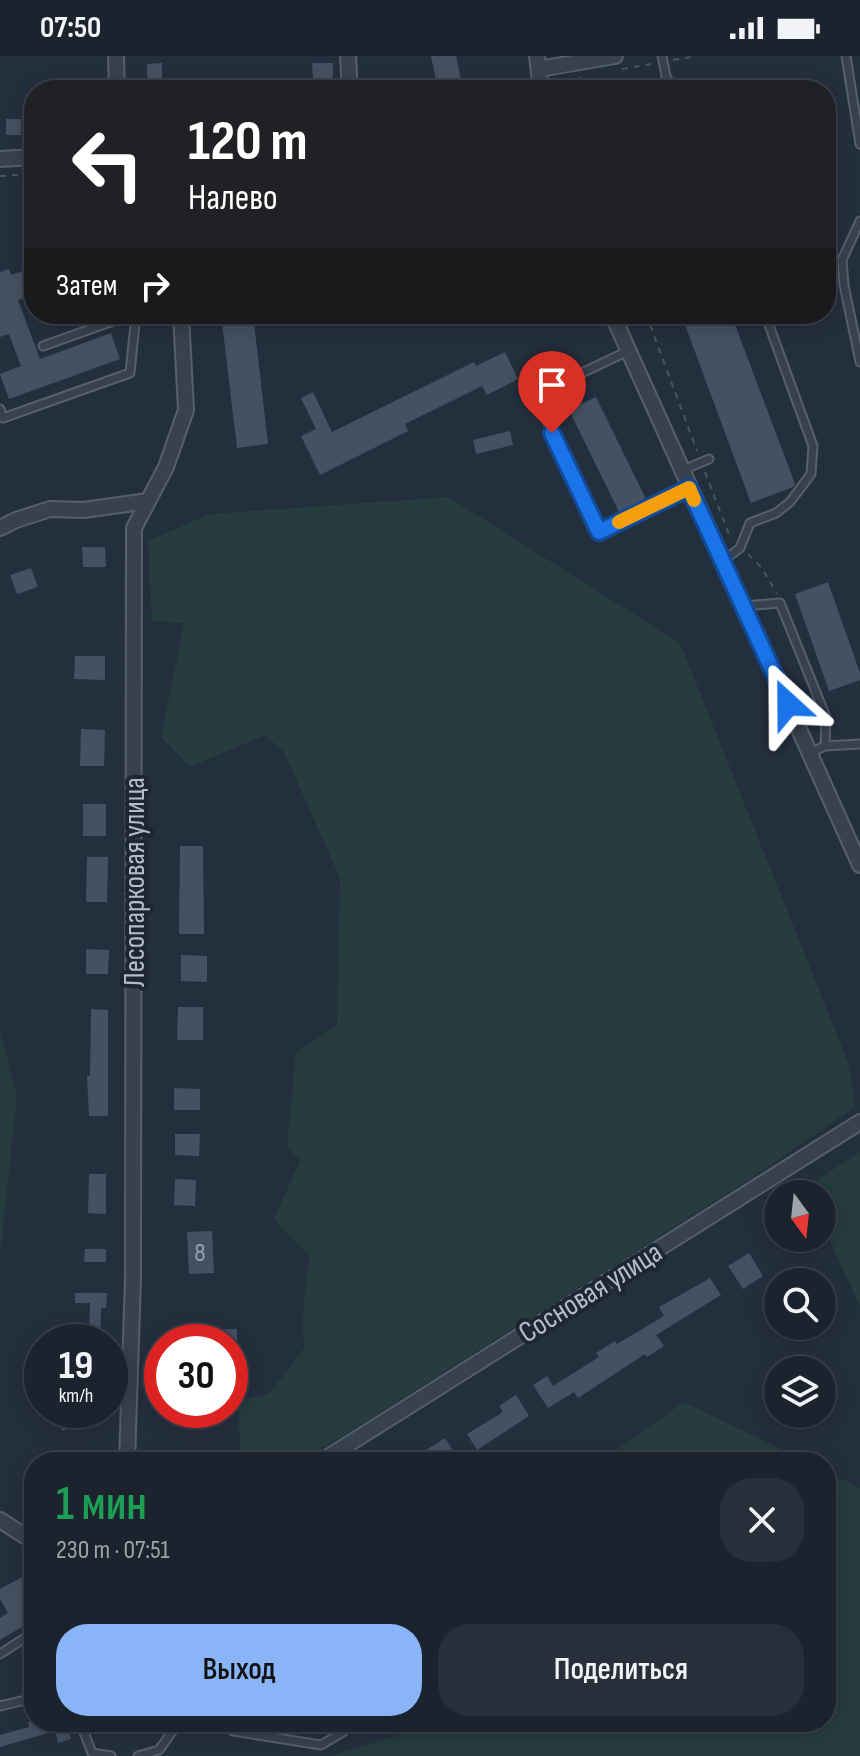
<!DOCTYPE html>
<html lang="ru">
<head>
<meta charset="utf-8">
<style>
	body { margin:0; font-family:"Sofia Sans Condensed",sans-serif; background:#282f3a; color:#f1f3f6; height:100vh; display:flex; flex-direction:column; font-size:30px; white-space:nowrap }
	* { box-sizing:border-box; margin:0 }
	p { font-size:26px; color:#a0a4aa }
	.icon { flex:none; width:44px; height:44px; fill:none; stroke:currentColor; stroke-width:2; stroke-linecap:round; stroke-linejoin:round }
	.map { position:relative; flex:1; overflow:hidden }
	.drawer { position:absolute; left:24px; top:1396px; width:812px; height:280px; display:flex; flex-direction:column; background:#1b232e; border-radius:32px; box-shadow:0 4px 20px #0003,0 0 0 2px #39404a }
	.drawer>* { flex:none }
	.banner { position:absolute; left:24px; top:24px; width:812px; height:244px; border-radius:32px; box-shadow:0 4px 20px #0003,0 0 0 2px #39404a; background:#202124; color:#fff; overflow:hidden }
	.needle { width:52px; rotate:165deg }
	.fabs { position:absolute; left:764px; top:1124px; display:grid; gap:16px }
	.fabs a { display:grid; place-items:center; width:72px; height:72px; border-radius:50%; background:#1b232e; box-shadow:0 4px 20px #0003,0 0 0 2px #39404a; font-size:40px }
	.speed { position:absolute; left:24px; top:1268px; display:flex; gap:16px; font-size:40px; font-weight:700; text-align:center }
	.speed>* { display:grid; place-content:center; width:104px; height:104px; border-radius:50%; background:#1b232e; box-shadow:0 4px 20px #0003,0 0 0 2px #39404a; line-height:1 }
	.speed small { font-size:20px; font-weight:400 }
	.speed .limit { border:12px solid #d22; background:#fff; color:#111 }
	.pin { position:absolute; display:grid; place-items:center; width:68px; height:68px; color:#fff; margin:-82px -34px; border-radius:50% 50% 50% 0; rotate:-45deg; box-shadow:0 0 8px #0007 }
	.pin .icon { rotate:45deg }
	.me { position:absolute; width:88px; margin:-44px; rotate:336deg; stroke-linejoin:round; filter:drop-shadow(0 0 6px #0008) }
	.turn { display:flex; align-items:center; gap:28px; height:168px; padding:0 32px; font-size:36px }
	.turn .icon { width:104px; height:104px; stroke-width:2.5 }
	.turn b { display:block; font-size:56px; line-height:68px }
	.then { display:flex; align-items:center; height:76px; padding:0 32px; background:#0003; gap:16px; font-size:30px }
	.round { display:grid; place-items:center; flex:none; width:84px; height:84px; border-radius:32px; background:#282f3a }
	.headline { display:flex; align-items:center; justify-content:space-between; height:136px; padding:0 32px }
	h1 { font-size:48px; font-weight:600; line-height:60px; color:#1e9e55 }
	.action { display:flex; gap:16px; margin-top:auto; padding:16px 32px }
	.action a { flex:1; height:92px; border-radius:32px; background:#8ab4f8; color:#111; font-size:32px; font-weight:600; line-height:92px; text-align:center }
	.action a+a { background:#282f3a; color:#f1f3f6 }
	.status { display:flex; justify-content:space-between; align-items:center; height:56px; padding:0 40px; background:#1b232e; direction:ltr }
	.status svg { height:22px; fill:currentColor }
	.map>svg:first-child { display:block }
</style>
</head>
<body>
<div class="status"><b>07:50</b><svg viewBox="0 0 49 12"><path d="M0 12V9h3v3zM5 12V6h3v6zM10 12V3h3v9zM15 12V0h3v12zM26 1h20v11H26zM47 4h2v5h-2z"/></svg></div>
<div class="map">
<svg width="860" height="1700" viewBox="0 0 860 1700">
	<rect width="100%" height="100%" fill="#242f3e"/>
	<path fill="#263c3f" d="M 448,441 L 680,587 L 849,1009 L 855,1051 L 750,1123 L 302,1406 L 244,1406 L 240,1393 L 238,1345 L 270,1337 L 305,1291 L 302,1267 L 309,1199 L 274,1163 L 300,1104 L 287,1090 L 296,997 L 337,969 L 340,822 L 284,696 L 265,679 L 190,711 L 161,681 L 184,567 L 152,565 L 148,485 L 210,458 Z
		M 0,974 L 17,1041 L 0,1198 Z
		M 860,1096 L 860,1250 L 822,1168 L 822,1138 L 808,1138 L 805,1132 Z
		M 684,1346 L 807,1406 L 599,1406 Z
		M 826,1415 L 860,1432 L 860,1700 L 330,1700 L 431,1669 L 430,1666 L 826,1666 Z"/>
	<path fill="#455162" d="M 431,0 L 456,0 L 461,24 L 437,29 Z
		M 162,7 L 162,31 L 147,31 L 147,8 Z
		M 312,7 L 333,7 L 333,23 L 313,23 Z
		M 6,63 L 21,63 L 21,79 L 6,79 Z
		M 34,211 L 34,238 L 18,244 L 40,303 L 111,277 L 120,303 L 9,343 L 0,318 L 21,310 L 9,278 L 0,281 L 0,216 L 9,213 L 11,219 Z
		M 221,258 L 253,258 L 268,388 L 237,392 Z
		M 681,258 L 731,258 L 795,428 L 793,431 L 751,447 Z
		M 505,296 L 518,323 L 487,339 L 482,330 L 405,368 L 408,375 L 320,419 L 301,380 L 316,373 L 301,342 L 313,336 L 332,376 L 474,306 L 476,310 Z
		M 596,341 L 646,443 L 619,456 L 569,354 Z
		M 510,375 L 513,389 L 476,398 L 473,384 Z
		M 82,491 L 105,491 L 106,511 L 83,511 Z
		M 31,512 L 38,531 L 17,538 L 10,519 Z
		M 828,526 L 860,617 L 860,624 L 829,635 L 795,538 Z
		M 75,600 L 105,600 L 105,624 L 74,623 Z
		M 81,673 L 105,674 L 104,710 L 80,710 Z
		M 83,748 L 106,748 L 106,780 L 83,780 Z
		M 180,790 L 203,790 L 204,878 L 179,878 Z
		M 87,801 L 108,801 L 107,846 L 86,846 Z
		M 86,893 L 109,894 L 108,918 L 86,918 Z
		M 181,899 L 207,900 L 207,926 L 181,925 Z
		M 178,951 L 203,951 L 203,984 L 177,984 Z
		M 91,953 L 108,954 L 108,1060 L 89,1060 L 87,1020 L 90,1020 Z
		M 174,1032 L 200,1033 L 200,1054 L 174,1054 Z
		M 175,1078 L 200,1078 L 199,1100 L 175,1099 Z
		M 89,1118 L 106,1118 L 106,1158 L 88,1157 Z
		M 175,1123 L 196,1124 L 195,1150 L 174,1149 Z
		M 212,1175 L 214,1217 L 189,1218 L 187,1176 Z
		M 85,1193 L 106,1193 L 106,1206 L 84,1206 Z
		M 749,1197 L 763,1220 L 743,1233 L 728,1210 Z
		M 710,1222 L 721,1239 L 656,1279 L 664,1290 L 647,1301 L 645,1298 L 578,1342 L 574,1336 L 548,1352 L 533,1329 L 547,1320 L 553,1330 L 599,1301 L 596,1297 L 615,1285 L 617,1288 L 664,1260 L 659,1251 Z
		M 75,1237 L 107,1237 L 106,1252 L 101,1252 L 100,1286 L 89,1286 L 90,1247 L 75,1247 Z
		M 237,1273 L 237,1286 L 193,1286 L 193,1274 Z
		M 42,1323 L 42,1360 L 40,1360 L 29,1328 Z
		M 516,1339 L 529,1360 L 477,1394 L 467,1378 L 503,1356 L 499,1350 Z
		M 56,1354 L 72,1354 L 77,1370 L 62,1375 Z
		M 445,1382 L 456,1399 L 444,1406 L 407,1406 Z
		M 24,1520 L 34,1539 L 34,1564 L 0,1584 L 0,1562 L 8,1557 L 0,1543 L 0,1533 Z
		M 28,1666 L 74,1666 L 74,1669 L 68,1671 L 71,1683 L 58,1687 L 55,1675 L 0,1691 L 0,1679 L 29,1671 Z"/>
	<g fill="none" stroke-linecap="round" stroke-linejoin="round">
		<g stroke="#565f6c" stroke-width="11">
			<path id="lane" d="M 662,0 L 666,20 L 673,34
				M 846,0 L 860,88
				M 860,165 L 842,204 L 844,229 L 860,306
				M 43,290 L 133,258
				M 628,295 L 550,332 L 540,340 L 541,352 L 599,476 L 689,432
				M 0,353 L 3,362 L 130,317 L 136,258
				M 683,414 L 709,403
				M 723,505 L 740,492 L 750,467 L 776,457 L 790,446 L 811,418 L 813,390 L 765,258
				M 743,550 L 780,547 L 826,661 L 825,690
				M 810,697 L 825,690 L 860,688
				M 0,1598 L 34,1576
				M 0,1650 L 34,1642
				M 80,1666 L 92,1697 L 111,1700
				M 226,1666 L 233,1675 L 321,1689 L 343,1676 L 343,1666
				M 138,1700 L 159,1694 L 179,1666"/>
		</g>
		<g stroke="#565f6c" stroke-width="18">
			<path id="street" d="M 116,0 L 117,34
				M 348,0 L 350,34
				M 537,0 L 541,34
				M 539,13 L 615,0
				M 0,103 L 34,101
				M 612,258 L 860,809
				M 0,472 L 16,464 L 50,453 L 84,454 L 148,445
				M 127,1406 L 133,1222 L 134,472 L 166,411 L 186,354 L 181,258
				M 320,1406 L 860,1066
				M 0,1464 L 34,1486"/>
		</g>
		<path stroke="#44595c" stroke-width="2" stroke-dasharray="6 6" stroke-linecap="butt" d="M 673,4 L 696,0
			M 622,13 L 651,8
			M 580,21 L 582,34
			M 0,120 L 34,118
			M 646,258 L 697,395
			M 705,416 L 731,484
			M 748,498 L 762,512 L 777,538"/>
		<use href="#lane" stroke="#38414e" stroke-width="7"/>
		<use href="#street" stroke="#38414e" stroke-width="14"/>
	</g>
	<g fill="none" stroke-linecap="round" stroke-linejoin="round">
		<g stroke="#114b97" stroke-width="20">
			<path id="route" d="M 552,377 L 599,476 L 689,432 L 788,648"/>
		</g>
		<use href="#route" stroke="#1a73e8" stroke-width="14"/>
		<path stroke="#f59e0b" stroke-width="14" d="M 619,466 L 689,432 L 694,444"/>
	</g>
	<g text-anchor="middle" stroke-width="8" stroke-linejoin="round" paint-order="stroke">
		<g font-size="26" fill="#98a1af">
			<text x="200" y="1205">8</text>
		</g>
		<g font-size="30" fill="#b4bcc9" stroke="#1d2633">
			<text transform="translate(134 826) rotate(-90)" y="10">Лесопарковая улица</text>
			<text transform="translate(590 1236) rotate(-32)" y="10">Сосновая улица</text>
		</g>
	</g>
</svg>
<div class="fabs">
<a><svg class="needle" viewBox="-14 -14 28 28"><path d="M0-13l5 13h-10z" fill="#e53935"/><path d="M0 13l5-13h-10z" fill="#a0a4aa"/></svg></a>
<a><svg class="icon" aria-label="search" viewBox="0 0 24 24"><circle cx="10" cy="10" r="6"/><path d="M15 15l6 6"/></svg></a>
<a><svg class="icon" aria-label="layers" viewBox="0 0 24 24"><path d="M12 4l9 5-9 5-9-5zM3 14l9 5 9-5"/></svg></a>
</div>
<div class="speed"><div>19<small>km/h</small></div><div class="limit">30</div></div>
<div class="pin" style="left:552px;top:377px;background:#d93025"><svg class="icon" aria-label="arrive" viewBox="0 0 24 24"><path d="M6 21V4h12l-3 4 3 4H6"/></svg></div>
<svg class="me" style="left:788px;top:648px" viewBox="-20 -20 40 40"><path d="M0-17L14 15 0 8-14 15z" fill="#1a73e8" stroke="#fff" stroke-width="4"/></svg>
<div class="banner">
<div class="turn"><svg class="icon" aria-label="left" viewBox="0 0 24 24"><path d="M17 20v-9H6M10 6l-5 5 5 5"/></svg><div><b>120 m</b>Налево</div></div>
<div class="then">Затем<svg class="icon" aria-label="right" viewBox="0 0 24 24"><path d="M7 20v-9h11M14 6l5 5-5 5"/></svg></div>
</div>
<section class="drawer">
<div class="headline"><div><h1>1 мин</h1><p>230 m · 07:51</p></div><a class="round"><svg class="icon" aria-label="close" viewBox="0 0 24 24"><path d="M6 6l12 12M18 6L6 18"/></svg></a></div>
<div class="action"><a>Выход</a><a>Поделиться</a></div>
</section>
</div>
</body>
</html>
